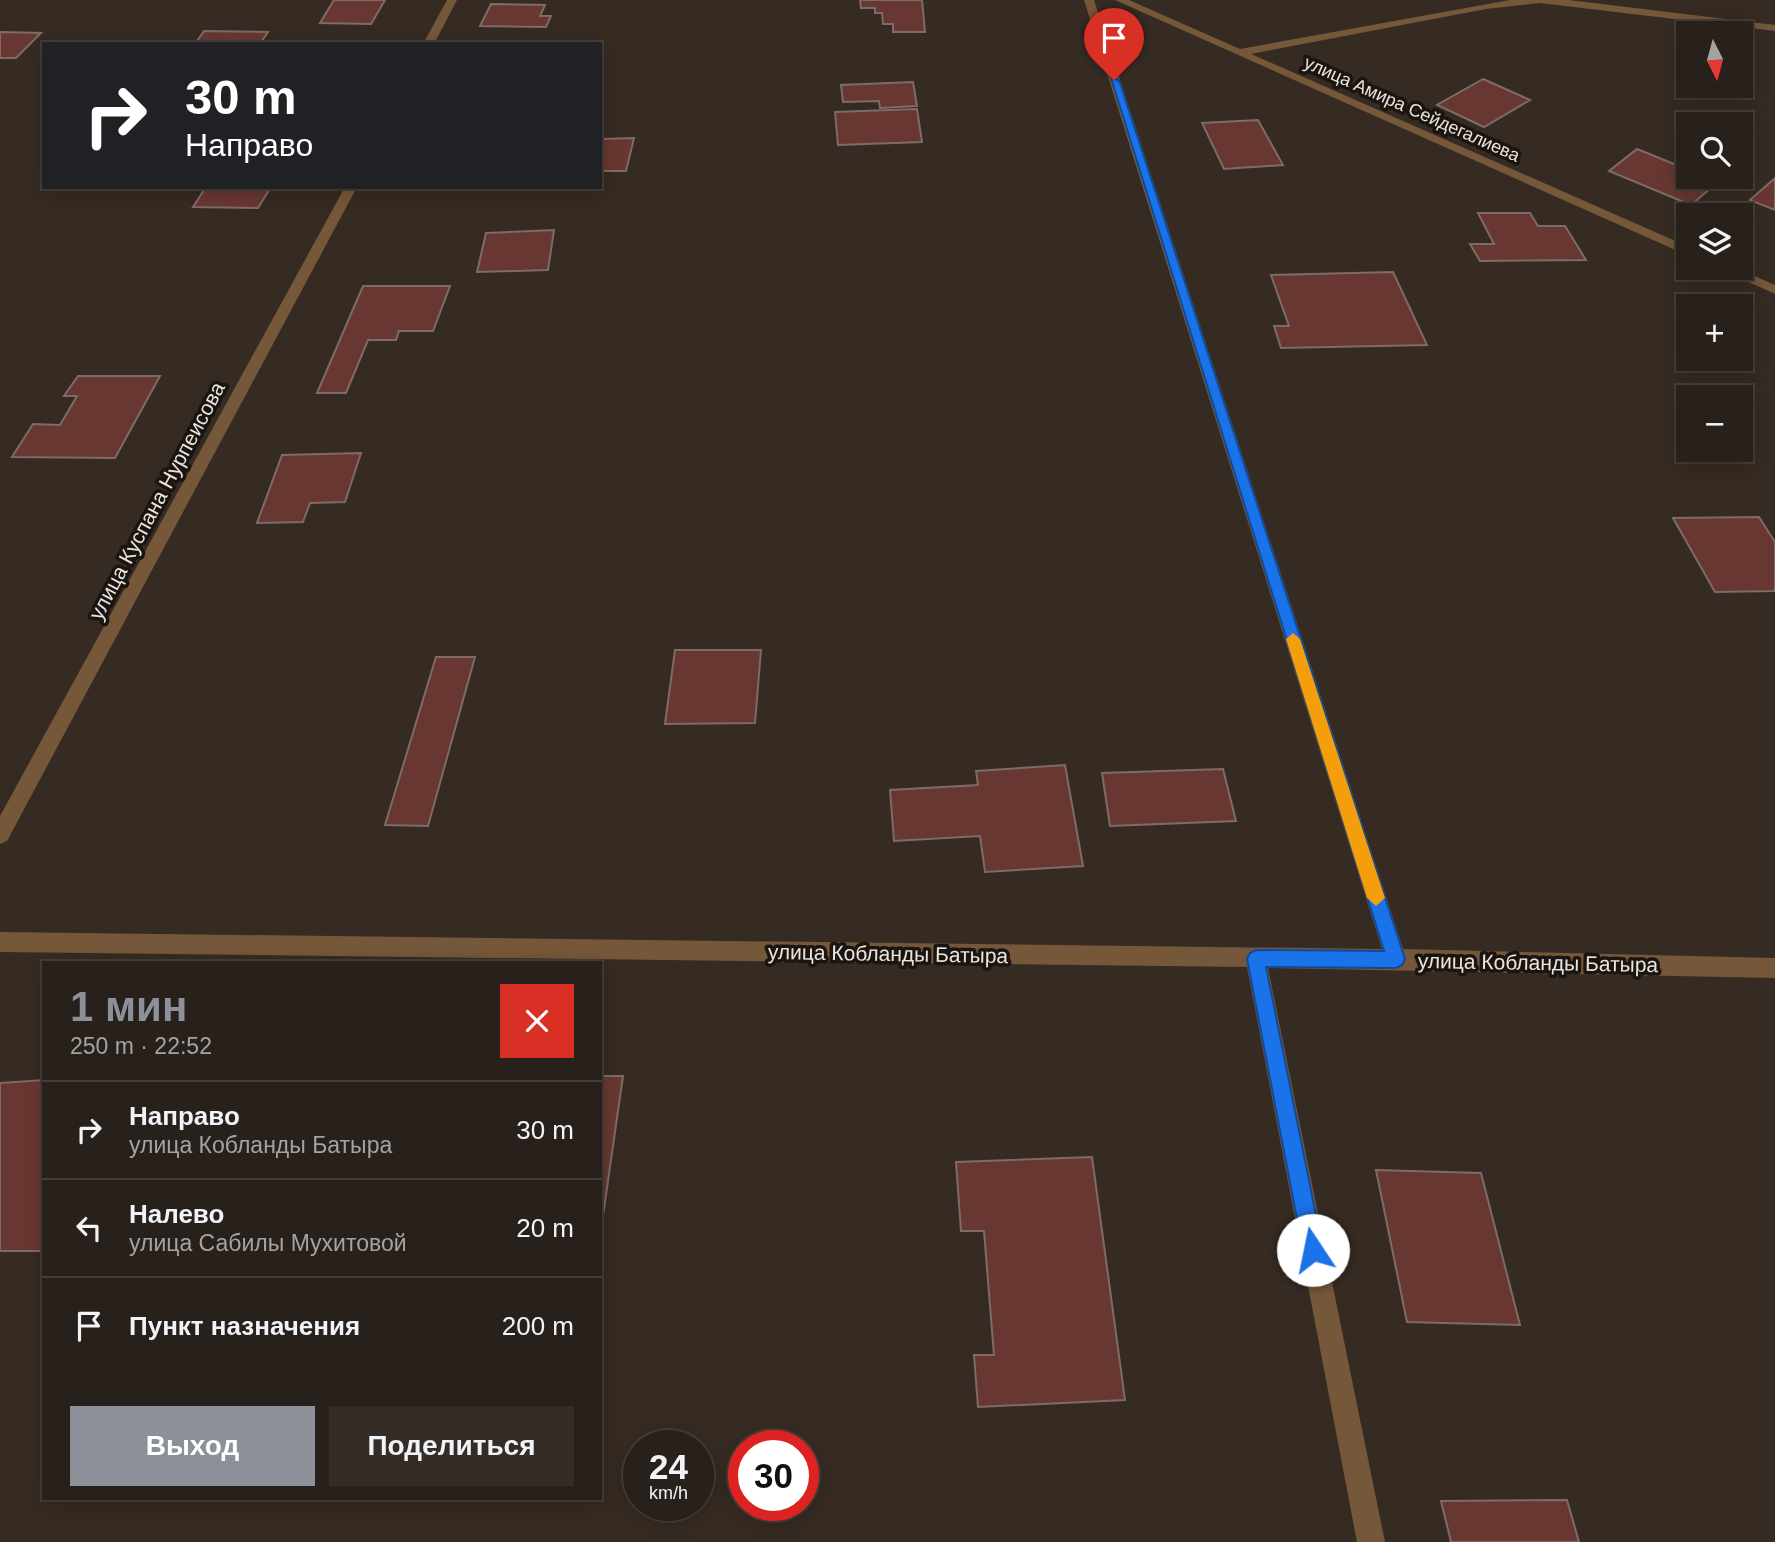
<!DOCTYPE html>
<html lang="ru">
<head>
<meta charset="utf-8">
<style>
	body { margin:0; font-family:Helvetica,sans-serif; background:#342d27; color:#f1f3f6; height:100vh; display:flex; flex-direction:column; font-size:26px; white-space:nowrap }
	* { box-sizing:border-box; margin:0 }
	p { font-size:23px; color:#a5a3a2 }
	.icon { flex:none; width:38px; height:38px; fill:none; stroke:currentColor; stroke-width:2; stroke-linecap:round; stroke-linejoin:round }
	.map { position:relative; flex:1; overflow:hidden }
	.drawer { position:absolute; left:42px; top:961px; width:560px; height:539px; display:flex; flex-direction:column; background:#28201a; border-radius:0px; box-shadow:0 4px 18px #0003,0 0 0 2px #443e39 }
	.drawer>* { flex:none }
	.banner { position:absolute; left:42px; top:42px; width:560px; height:147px; border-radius:0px; box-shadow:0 4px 18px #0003,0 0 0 2px #443e39; background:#202124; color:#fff; overflow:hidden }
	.needle { width:46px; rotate:174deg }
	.buttons { position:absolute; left:1676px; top:21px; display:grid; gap:14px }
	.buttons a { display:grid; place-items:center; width:77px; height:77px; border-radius:0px; background:#28201a; box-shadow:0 4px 18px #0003,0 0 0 2px #443e39; font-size:35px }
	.speed { position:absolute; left:623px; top:1430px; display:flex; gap:14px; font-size:35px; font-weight:700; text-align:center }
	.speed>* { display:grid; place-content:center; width:91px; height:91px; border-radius:50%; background:#28201a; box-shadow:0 4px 18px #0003,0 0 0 2px #443e39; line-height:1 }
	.speed small { font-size:18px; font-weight:400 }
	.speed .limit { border:10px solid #d22; background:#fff; color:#111 }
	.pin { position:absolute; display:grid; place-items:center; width:60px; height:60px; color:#fff; margin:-72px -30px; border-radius:50% 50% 50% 0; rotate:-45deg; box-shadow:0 0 7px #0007 }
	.pin .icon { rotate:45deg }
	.me { position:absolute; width:77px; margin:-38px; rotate:349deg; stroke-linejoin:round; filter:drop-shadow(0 0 5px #0008) }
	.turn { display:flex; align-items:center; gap:24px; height:147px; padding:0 28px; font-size:32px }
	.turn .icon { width:91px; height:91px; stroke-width:2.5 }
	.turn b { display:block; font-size:49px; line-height:60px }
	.round { display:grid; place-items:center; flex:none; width:74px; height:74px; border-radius:0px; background:#342d27 }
	.head { display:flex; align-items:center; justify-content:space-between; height:119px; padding:0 28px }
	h1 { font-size:42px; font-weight:700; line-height:52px; color:#8c9099 }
	.cta { display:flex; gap:14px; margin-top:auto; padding:14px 28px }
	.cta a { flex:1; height:80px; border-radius:0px; background:#8c9099; color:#fff; font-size:28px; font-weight:700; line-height:80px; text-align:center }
	.cta a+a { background:#342d27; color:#f1f3f6 }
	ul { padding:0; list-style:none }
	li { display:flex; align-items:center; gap:21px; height:98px; padding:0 28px; border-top:2px solid #443e39 }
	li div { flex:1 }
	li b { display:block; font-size:26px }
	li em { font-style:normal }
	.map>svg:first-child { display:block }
</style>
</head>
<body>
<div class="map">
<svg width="1775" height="1542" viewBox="0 0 1775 1542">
	<rect width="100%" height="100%" fill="#362b22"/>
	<path fill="#693731" stroke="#7d6b68" stroke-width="2" d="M 334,0 L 385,0 L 371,24 L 320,23 Z
		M 860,0 L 922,0 L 925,32 L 893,32 L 893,24 L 883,24 L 882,13 L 875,13 L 875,8 L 861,8 Z
		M 491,4 L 545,5 L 540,16 L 551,16 L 546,27 L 480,26 Z
		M 204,31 L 268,32 L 260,44 L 195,44 Z
		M 0,32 L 41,33 L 16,58 L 0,58 Z
		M 1483,79 L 1530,100 L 1484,127 L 1437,105 Z
		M 913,82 L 917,106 L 880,108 L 879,101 L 843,102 L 841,85 Z
		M 917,109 L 922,142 L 838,145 L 835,112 Z
		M 1258,120 L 1283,165 L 1224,169 L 1202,123 Z
		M 634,138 L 626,171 L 600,171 L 600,139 Z
		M 1637,149 L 1689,170 L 1689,177 L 1705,177 L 1718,182 L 1691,205 L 1609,171 Z
		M 1775,178 L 1775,210 L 1750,200 Z
		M 206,187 L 271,187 L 258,208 L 193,207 Z
		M 1478,213 L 1530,213 L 1538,226 L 1565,226 L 1586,260 L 1480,261 L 1470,244 L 1494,244 Z
		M 554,230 L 548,270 L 477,272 L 486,233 Z
		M 1393,272 L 1427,345 L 1281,348 L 1274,326 L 1289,326 L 1271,275 Z
		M 363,286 L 450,286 L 433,331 L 399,331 L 396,340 L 368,340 L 346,393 L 317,393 Z
		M 78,376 L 160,376 L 115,458 L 12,457 L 33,424 L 60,425 L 77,396 L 64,396 Z
		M 361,453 L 345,502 L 310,503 L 303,522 L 257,523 L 282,455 Z
		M 1759,517 L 1775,542 L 1775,591 L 1715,592 L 1673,518 Z
		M 675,650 L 761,650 L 755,723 L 665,724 Z
		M 436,657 L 475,657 L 428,826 L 385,825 Z
		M 1065,765 L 1083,866 L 985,872 L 980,836 L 894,841 L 890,790 L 978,785 L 976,771 Z
		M 1223,769 L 1236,821 L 1110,826 L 1102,773 Z
		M 600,1076 L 623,1076 L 600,1237 Z
		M 44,1080 L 44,1251 L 0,1251 L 0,1083 Z
		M 1092,1157 L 1125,1400 L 978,1407 L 974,1355 L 994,1355 L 984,1231 L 961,1231 L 956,1162 Z
		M 1376,1170 L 1481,1173 L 1520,1325 L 1407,1322 Z
		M 1567,1500 L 1579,1542 L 1451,1542 L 1441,1501 Z"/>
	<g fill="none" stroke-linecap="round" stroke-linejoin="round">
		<path fill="#755739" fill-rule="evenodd" d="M 447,0 L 457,0 L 434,44 L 423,44 Z
			M 1084,0 L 1094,0 L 1403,949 L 1775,958 L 1775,978 L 1268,968 L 1385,1542 L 1357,1542 L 1247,967 L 0,952 L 0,932 L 1382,949 Z
			M 1115,0 L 1129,0 L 1240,49 L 1510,0 L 1569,0 L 1775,25 L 1775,31 L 1540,3 L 1486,9 L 1251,54 L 1689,247 L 1689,256 Z
			M 345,187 L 357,187 L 7,841 L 0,844 L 0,816 Z
			M 1718,268 L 1736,268 L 1775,285 L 1775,294 Z"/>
	</g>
	<path fill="#1a73e8" stroke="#114b97" stroke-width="2" d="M 1111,78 L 1119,80 L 1405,959 L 1402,965 L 1396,968 L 1266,967 L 1323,1250 L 1320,1258 L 1313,1261 L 1306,1258 L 1303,1250 L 1247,959 L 1250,953 L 1256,950 L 1384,951 Z"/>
	<path fill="#f59e0b" d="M 1293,633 L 1300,639 L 1385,898 L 1376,906 L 1367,898 L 1286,639 Z"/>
	<g text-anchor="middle" stroke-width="7" stroke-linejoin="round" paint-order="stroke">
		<g font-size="18" fill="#ebe3dd" stroke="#1a1511">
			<text transform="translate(1412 109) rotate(24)" y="6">улица Амира Сейдегалиева</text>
		</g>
		<g font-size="21" fill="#ebe3dd" stroke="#1a1511">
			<text transform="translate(157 501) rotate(-62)" y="7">улица Куспана Нурпеисова</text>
			<text transform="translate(888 954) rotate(1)" y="7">улица Кобланды Батыра</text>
			<text transform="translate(1538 963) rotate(1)" y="7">улица Кобланды Батыра</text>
		</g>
	</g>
</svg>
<div class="buttons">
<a><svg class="needle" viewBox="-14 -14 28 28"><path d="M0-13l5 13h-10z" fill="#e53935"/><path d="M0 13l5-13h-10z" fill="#a5a3a2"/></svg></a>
<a><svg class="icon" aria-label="search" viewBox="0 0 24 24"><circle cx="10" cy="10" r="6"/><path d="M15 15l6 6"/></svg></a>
<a><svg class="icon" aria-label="layers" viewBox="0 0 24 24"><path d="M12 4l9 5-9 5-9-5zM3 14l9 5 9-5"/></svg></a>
<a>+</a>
<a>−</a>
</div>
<div class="speed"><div>24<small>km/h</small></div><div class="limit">30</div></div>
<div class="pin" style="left:1114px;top:80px;background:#d93025"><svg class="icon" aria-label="arrive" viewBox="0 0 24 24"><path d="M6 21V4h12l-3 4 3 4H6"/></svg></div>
<svg class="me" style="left:1313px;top:1250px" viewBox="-20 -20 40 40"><circle r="19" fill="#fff"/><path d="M0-13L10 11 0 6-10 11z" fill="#1a73e8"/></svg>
<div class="banner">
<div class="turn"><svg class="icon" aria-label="right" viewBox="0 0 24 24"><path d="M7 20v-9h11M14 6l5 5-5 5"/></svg><div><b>30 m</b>Направо</div></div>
</div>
<section class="drawer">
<div class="head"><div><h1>1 мин</h1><p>250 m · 22:52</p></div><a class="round" style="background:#d93025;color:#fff"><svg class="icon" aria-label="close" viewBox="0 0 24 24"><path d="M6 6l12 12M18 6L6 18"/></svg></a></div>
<ul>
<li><svg class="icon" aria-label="right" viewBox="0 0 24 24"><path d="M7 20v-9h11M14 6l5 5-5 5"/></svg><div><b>Направо</b><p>улица Кобланды Батыра</p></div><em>30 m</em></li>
<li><svg class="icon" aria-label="left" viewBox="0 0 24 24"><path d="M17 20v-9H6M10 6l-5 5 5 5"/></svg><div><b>Налево</b><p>улица Сабилы Мухитовой</p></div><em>20 m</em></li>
<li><svg class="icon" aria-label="arrive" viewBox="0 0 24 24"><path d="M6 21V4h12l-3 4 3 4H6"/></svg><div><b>Пункт назначения</b></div><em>200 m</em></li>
</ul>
<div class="cta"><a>Выход</a><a>Поделиться</a></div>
</section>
</div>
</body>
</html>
